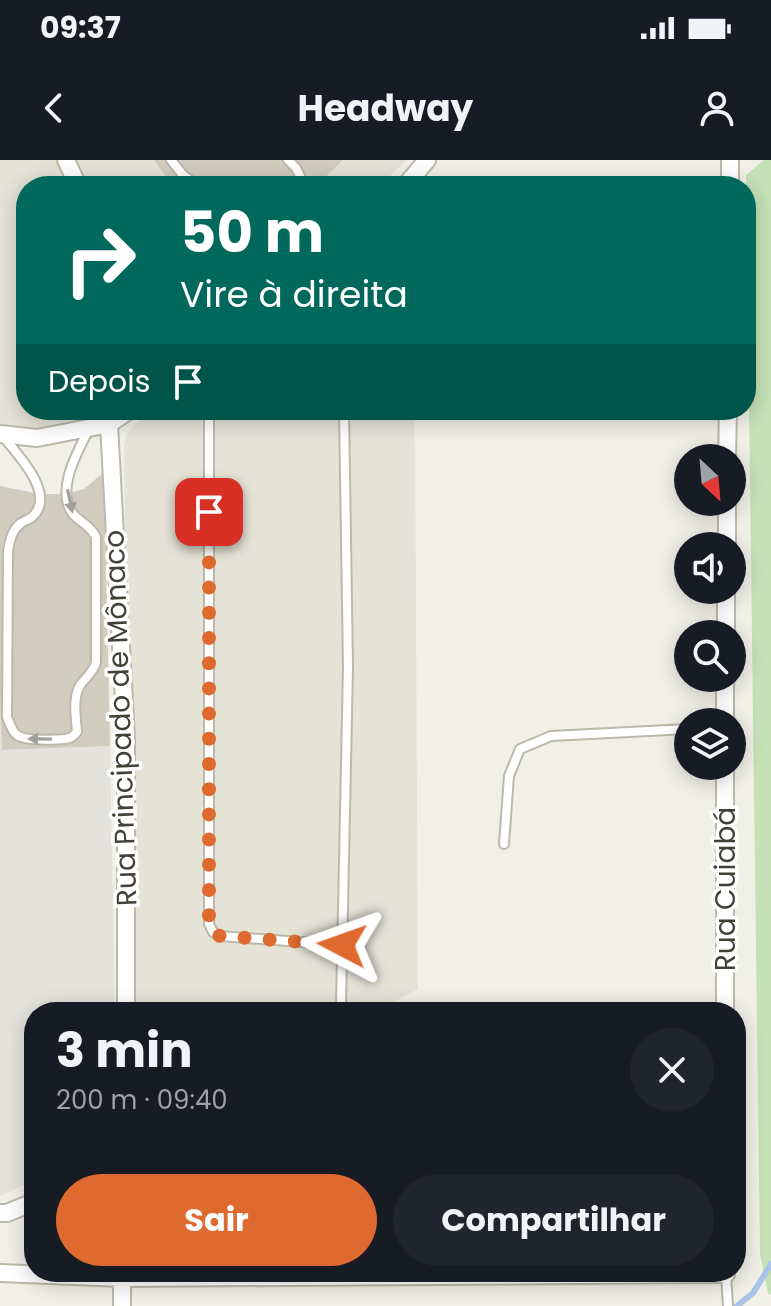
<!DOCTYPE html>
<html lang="pt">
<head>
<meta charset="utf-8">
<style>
	body { margin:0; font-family:Poppins,sans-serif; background:#20242c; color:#f1f3f6; height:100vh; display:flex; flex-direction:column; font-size:30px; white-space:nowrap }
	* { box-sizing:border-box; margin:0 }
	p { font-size:26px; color:#9ea1a6 }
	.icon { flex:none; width:44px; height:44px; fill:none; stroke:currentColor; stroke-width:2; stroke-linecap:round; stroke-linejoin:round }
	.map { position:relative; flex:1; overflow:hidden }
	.details { position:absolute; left:24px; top:842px; width:722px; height:280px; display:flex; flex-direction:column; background:#171b24; border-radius:32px; box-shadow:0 4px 20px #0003 }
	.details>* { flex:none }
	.guide { position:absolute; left:16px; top:16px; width:740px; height:244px; border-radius:32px; box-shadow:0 4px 20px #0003; background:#00695c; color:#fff; overflow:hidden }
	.needle { width:52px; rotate:154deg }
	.buttons { position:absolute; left:674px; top:284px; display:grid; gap:16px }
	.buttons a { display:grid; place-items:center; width:72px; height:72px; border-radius:50%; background:#171b24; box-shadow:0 4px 20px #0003; font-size:40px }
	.pin { position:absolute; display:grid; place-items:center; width:68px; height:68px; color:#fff; margin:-34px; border-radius:16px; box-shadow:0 4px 12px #0006 }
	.me { position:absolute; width:88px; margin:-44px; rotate:274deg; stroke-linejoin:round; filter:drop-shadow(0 0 6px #0008) }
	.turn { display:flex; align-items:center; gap:28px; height:168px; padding:0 32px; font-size:36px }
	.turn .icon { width:104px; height:104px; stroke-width:2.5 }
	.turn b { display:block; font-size:56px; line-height:68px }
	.then { display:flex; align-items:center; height:76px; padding:0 32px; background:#0003; gap:16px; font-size:30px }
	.round { display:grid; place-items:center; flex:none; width:84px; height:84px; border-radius:42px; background:#20242c }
	.headline { display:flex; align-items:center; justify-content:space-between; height:136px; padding:0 32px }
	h1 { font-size:48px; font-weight:700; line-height:60px }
	.button { display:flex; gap:16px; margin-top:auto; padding:16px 32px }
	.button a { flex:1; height:92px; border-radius:48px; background:#df6a30; color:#fff; font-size:32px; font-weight:700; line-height:92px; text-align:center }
	.button a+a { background:#20242c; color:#f1f3f6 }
	.status { display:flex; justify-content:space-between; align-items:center; height:56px; padding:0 40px; background:#171b24; direction:ltr }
	.status svg { height:22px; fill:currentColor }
	header { display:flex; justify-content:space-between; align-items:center; height:104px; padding:0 32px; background:#171b24; font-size:36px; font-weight:700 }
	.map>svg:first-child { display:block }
</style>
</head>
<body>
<div class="status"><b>09:37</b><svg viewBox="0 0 49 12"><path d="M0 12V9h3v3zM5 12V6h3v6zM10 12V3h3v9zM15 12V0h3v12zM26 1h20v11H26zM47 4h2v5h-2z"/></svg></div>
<header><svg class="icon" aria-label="back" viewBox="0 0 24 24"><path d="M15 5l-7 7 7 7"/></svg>Headway<svg class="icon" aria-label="person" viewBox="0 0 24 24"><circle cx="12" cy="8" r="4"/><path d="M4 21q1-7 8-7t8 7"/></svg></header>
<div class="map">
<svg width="771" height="1146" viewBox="0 0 771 1146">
	<rect width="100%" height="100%" fill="#f1f0e7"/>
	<path fill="#e5e3d6" d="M 0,0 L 407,0 L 379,26 L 26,26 L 26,250 L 104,250 L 74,270 L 0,276 Z
		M 153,250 L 415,250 L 418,829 L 376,852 L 132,852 L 124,288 L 126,275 L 134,265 Z"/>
	<path fill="#e4e2dc" d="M 0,544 L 2,590 L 110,586 L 115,852 L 34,852 L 34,1020 L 3,1035 L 0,1035 Z"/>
	<path fill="#c5e1b5" d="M 764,0 L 771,0 L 771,1135 L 768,1133 L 760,1094 L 746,15 Z"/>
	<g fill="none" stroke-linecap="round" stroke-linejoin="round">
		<path stroke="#aac3e7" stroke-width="6" d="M 737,1146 L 753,1133 L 771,1104"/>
	</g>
	<path fill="#d1cdbe" d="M 154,0 L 343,0 L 316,26 L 173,26 Z
		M 104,312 L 110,586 L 2,590 L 0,544 L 0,326 L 40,334 L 67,334 L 84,329 Z"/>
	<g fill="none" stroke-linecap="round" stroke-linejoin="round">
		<g stroke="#bcb9ab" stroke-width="12">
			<path id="lane" d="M 171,0 L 183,15 L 198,26
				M 288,0 L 296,8 L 305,26
				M 206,250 L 209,257 L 209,764 L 213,772 L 220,776 L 342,785
				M 1,274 C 15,292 58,334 32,357 C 29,359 25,361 21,363 C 12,370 10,380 8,391 L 7,557 C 9,562 12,572 17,575 C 24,581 56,580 65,579 C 72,578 72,577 77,572 C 76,558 72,536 81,524 C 87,516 93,513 96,502 L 96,377 C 90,365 81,363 73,354 C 55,330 78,291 89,269
				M 504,684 L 509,616 L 520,589 L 551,576 L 688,569
				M 341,845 L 348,507 L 344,250
				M 726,1114 L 728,1146"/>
		</g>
		<g stroke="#bcb9ab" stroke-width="20">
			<path id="street" d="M 66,0 L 78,26
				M 405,26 L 427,0
				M 730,26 L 730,0
				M 109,264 L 126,578 L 126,852
				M 0,274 L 37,278 L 109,264 L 130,250
				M 727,298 L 728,250
				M 727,386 L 727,342
				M 726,474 L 726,430
				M 725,562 L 725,518
				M 725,852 L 725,606
				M 0,1053 L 7,1053 L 34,1042
				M 122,1112 L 122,1146
				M 0,1113 L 122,1118 L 726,1114 L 726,1112"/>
		</g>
		<use href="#lane" stroke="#fff" stroke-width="8"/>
		<use href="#street" stroke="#fff" stroke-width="16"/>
	</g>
	<defs><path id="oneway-solid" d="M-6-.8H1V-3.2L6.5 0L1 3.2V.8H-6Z" transform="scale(2)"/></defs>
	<g fill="#a1a09b">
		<use href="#oneway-solid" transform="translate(70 341) rotate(78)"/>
		<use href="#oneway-solid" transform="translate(40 579) rotate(-179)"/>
	</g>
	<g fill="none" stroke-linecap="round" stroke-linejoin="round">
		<path stroke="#df6a30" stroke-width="14" stroke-dasharray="0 25.2" d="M 209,352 L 209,764 L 213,772 L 220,776 L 342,785"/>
	</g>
	<g text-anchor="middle" stroke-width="7" stroke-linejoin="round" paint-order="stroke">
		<g font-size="28" fill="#434137" stroke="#fff">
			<text transform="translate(120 558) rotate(-92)" y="10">Rua Principado de Mônaco</text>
			<text transform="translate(725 729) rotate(-90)" y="10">Rua Cuiabá</text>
		</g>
	</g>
</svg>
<div class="buttons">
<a><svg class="needle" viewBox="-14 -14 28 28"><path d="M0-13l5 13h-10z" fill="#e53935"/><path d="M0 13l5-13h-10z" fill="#9ea1a6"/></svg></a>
<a><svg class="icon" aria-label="sound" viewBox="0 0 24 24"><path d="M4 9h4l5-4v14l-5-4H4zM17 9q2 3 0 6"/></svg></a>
<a><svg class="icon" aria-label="search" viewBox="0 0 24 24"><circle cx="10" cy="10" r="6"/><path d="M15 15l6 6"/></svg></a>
<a><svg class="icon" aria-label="layers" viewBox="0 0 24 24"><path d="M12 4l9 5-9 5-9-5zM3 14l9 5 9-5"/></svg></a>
</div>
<div class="pin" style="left:209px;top:352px;background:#d93025"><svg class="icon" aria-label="arrive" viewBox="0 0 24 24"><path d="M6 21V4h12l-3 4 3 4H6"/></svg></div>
<svg class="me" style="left:342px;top:785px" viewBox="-20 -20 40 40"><path d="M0-17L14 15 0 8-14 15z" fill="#df6a30" stroke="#fff" stroke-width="4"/></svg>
<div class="guide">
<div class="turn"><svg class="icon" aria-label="right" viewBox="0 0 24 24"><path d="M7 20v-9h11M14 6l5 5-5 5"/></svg><div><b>50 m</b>Vire à direita</div></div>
<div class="then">Depois<svg class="icon" aria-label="arrive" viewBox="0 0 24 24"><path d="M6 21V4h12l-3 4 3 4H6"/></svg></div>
</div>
<section class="details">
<div class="headline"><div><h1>3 min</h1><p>200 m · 09:40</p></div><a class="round"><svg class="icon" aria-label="close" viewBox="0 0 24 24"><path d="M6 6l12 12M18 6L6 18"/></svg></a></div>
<div class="button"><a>Sair</a><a>Compartilhar</a></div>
</section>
</div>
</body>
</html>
